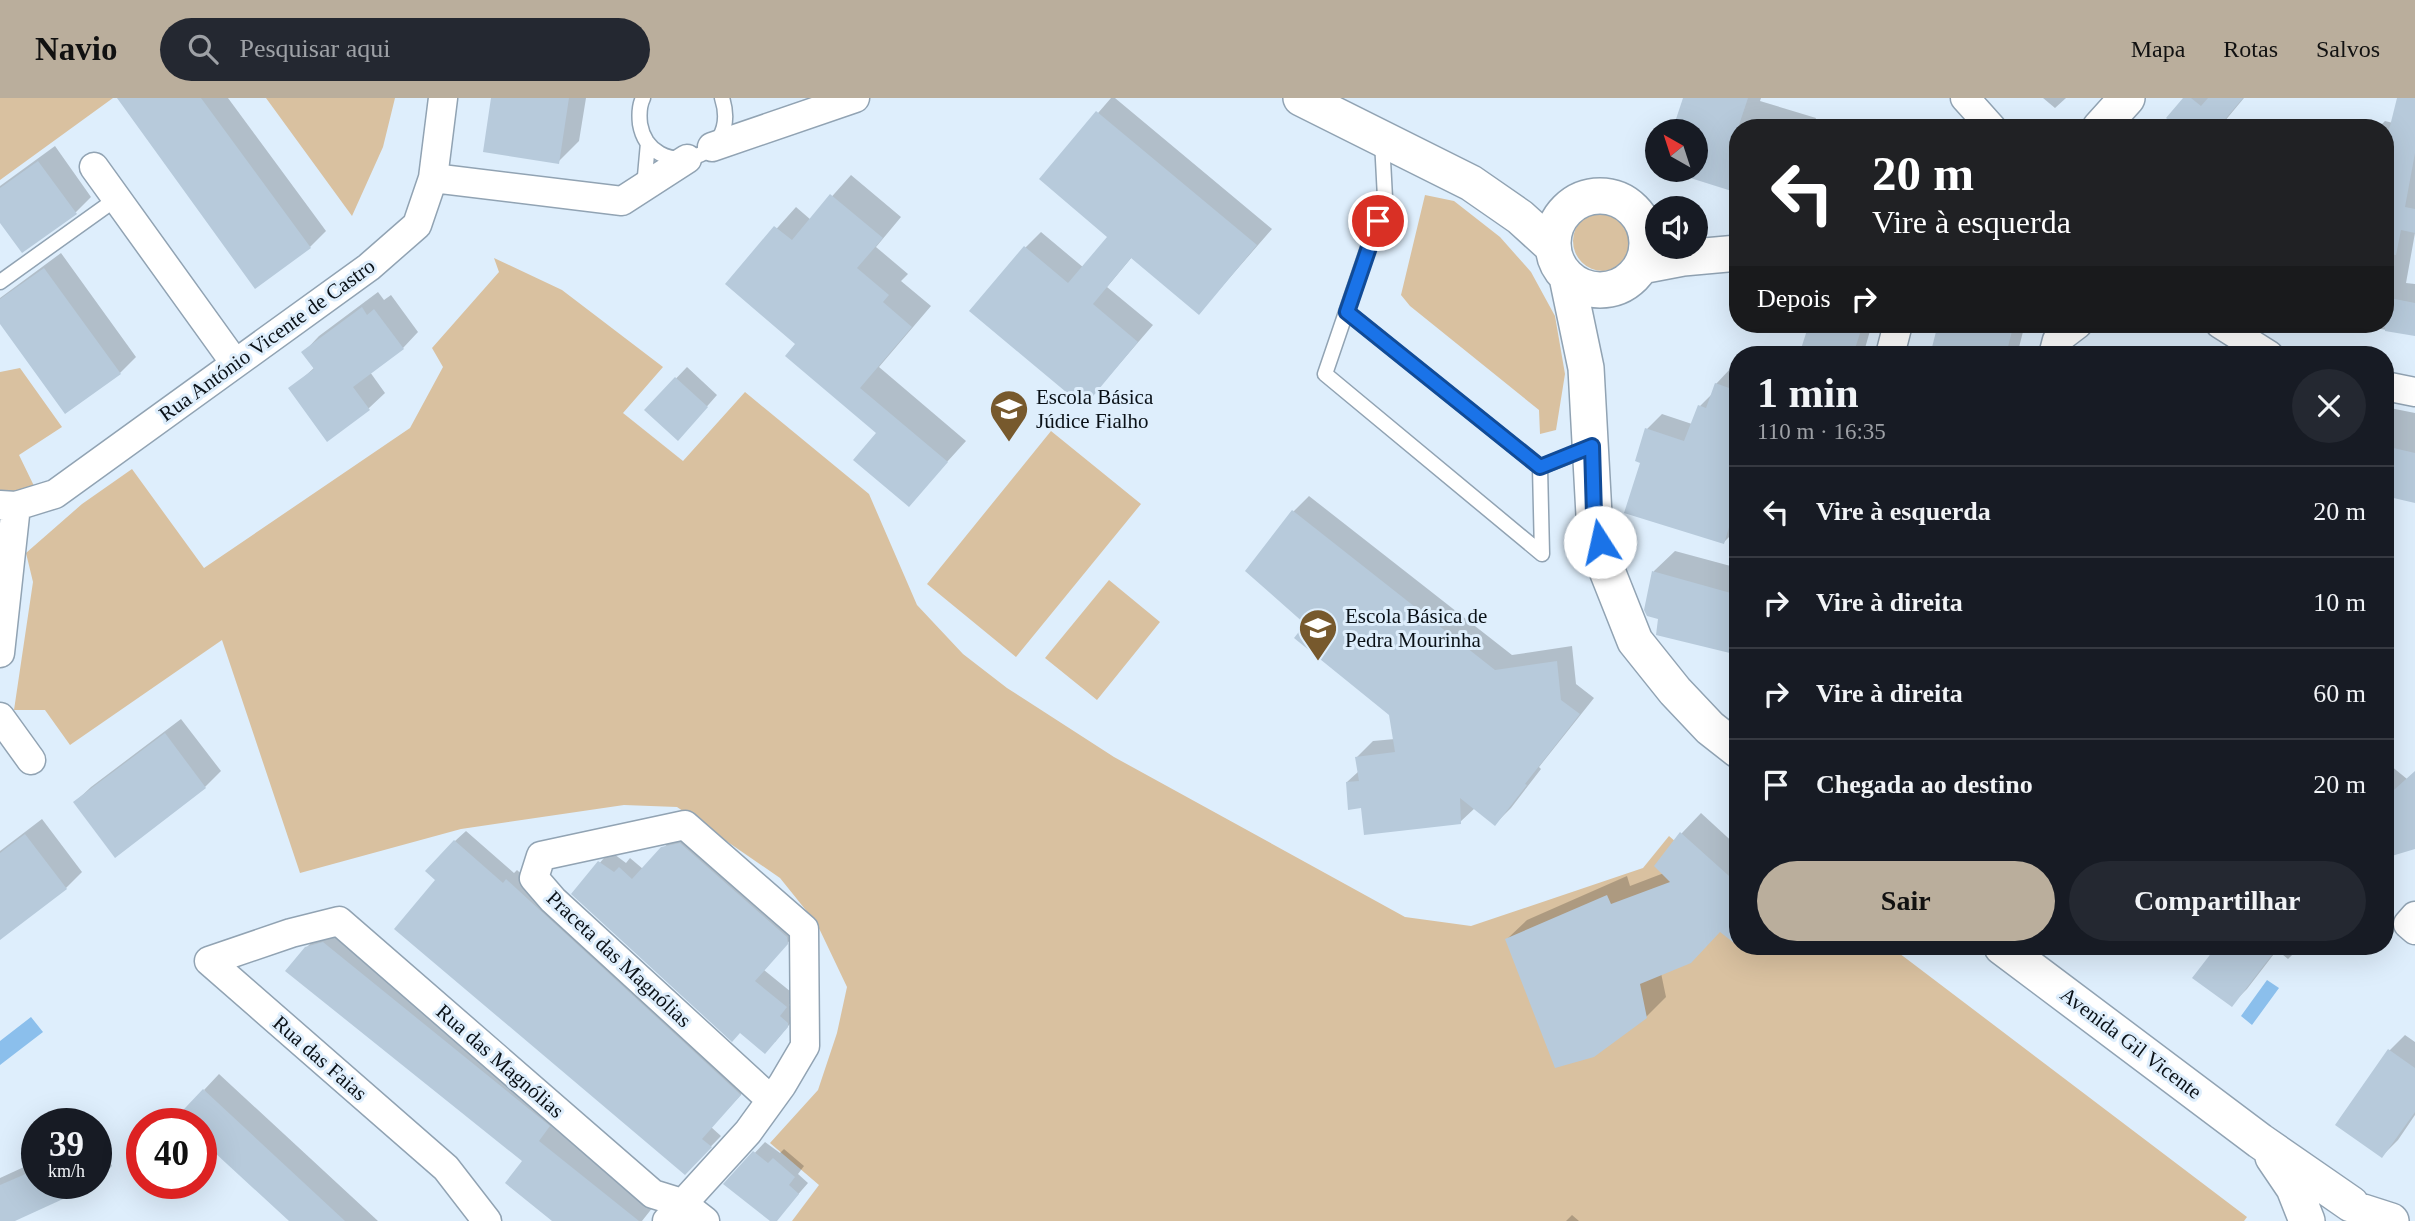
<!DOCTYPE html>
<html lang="pt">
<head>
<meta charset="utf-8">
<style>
	body { margin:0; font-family:Georgia,serif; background:#242831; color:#f1f3f6; height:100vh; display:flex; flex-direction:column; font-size:26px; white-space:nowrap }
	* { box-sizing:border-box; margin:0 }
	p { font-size:23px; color:#9ea1a6 }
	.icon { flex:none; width:38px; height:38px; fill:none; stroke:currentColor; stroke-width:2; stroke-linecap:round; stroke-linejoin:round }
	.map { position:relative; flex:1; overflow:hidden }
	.sheet { position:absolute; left:1729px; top:248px; width:665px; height:609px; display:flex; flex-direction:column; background:#171b24; border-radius:28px; box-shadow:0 7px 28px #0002 }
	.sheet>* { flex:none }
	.guide { position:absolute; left:1729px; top:21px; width:665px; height:214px; border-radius:28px; box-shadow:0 7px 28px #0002; background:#202124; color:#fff; overflow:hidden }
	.needle { width:46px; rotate:321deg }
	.fabs { position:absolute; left:1645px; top:21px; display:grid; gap:14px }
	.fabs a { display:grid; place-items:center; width:63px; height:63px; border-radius:50%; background:#171b24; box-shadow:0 7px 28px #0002; font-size:35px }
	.speed { position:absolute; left:21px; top:1010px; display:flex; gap:14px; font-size:35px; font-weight:700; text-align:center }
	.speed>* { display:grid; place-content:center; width:91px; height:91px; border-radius:50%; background:#171b24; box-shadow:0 7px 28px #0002; line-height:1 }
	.speed small { font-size:18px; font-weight:400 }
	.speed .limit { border:10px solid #d22; background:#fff; color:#111 }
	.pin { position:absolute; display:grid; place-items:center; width:60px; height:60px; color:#fff; margin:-30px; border:4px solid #fff; border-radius:50%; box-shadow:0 2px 7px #0007 }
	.me { position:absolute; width:77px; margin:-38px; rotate:350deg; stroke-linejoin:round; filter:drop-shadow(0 0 5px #0008) }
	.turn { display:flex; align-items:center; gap:24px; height:147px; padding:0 28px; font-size:32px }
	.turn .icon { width:91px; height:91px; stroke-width:2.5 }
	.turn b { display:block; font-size:49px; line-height:60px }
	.then { display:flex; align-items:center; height:66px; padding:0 28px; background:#0003; gap:14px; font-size:26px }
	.round { display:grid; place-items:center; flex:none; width:74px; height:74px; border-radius:37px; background:#242831 }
	.overview { display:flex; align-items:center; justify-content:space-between; height:119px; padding:0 28px }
	h1 { font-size:42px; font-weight:600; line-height:52px }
	.button { display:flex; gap:14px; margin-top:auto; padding:14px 28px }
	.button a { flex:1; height:80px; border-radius:42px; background:#baae9c; color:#111; font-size:28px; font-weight:600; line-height:80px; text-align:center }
	.button a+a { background:#242831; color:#f1f3f6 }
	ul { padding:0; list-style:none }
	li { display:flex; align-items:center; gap:21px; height:91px; padding:0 28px; border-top:2px solid #363941 }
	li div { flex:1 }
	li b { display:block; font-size:26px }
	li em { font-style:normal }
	header { display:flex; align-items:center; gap:42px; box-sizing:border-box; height:98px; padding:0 35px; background:#baae9c; color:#111 }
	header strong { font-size:33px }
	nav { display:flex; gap:38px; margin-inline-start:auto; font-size:24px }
	.search { width:490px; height:63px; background:#242831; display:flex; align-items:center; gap:18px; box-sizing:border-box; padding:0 24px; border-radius:38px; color:#9ea1a6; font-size:26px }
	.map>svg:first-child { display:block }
</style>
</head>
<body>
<header>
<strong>Navio</strong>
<div class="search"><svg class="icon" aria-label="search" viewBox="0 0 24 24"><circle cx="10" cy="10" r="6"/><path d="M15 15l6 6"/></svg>Pesquisar aqui</div>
<nav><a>Mapa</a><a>Rotas</a><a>Salvos</a></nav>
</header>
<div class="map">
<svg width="2415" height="1123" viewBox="0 0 2415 1123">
	<rect width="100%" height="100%" fill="#deeefc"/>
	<path fill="#d9c1a0" d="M 0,0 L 113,0 L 0,82 Z
		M 266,0 L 395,0 L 383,49 L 352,118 Z
		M 1425,97 L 1454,103 L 1500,139 L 1531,174 L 1555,218 L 1565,276 L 1556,332 L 1540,336 L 1539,312 L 1410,208 L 1401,197 Z
		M1573 143a30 30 0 1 1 60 0a30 30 0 1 1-60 0Z
		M 494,160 L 562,192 L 663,269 L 623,315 L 683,363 L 745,294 L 869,396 L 917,507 L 963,556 L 1007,590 L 1114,659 L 1405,819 L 1471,828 L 1643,770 L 1669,738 L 1738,798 L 1738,849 L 1891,849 L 2247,1119 L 2244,1123 L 792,1123 L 819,1087 L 770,1045 L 818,992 L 837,935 L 847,889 L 817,826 L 780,780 L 677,709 L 624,707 L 461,731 L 300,775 L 222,542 L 70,647 L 45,612 L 14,612 L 33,484 L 26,455 L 82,406 L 132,371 L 204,470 L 410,330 L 443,269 L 432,250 L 499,174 Z
		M 20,270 L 62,329 L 19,357 L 35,390 L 0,397 L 0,274 Z
		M 1051,333 L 1141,406 L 1016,559 L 927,486 Z
		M 1109,482 L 1160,524 L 1097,602 L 1045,560 Z"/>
	<path fill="#8bbfec" d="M 2267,882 L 2279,890 L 2252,927 L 2241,918 Z
		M 31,919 L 43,934 L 0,967 L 0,943 Z"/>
	<path fill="#0003" d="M 127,0 L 228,0 L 326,133 L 310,149 L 256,188 Z
		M 493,0 L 586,0 L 579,43 L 558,64 Z
		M 1111,0 L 1115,0 L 1272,131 L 1199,215 L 1132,159 L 1107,189 L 1153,227 L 1084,307 L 1025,150 L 1041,134 L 1084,170 L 1110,138 L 1041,81 Z
		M 1685,0 L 1761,0 L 1760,3 L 1816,20 L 1813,30 L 1738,30 L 1738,93 L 1671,72 L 1696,72 L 1696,33 L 1674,33 Z
		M 2043,0 L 2066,0 L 2055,10 Z
		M 2185,0 L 2244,0 L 2219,30 Z
		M 2399,0 L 2415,0 L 2415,135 L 2406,185 L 2415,186 L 2415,237 L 2353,226 L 2385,226 L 2385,30 L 2378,30 L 2385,23 L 2393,25 Z
		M 55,48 L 91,99 L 76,114 L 0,122 L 0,88 Z
		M 851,77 L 901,119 L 876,149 L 908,176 L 901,183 L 931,208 L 879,269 L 966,343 L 909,406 L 879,335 L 797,245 L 727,186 L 796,109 L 811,122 Z
		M 61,155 L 136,259 L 120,275 L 65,314 L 0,223 L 0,200 Z
		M 378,194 L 384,202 L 391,197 L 418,234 L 403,250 L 370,274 L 385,295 L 369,310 L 328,341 L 291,291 L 315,269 L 304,254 L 319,238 Z
		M 1811,226 L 1872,226 L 1863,257 L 1801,257 Z
		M 1940,226 L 2025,226 L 2017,257 L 1932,257 Z
		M 687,269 L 717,297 L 688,330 L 646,312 Z
		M 1731,270 L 1738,273 L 1738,430 L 1724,444 L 1642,364 L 1647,331 L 1662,316 L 1692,326 L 1700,308 L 1713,295 L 1716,286 Z
		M 2385,309 L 2415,315 L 2415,403 L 2385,396 Z
		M 1309,398 L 1512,557 L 1572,548 L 1576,586 L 1594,600 L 1539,669 L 1541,671 L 1511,710 L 1495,726 L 1475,710 L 1460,724 L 1363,708 L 1347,684 L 1359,673 L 1357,659 L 1373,643 L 1395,641 L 1391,616 L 1308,525 L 1293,414 Z
		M 1675,453 L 1738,470 L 1738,555 L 1646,512 L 1654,473 Z
		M 181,621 L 221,673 L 205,689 L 75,704 L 91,689 Z
		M 2385,663 L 2407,681 L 2415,674 L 2415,749 L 2385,758 Z
		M 1701,715 L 1738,749 L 1738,835 L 1725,827 L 1661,875 L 1666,899 L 1646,919 L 1507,841 L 1527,822 L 1627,778 L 1630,788 L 1664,775 L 1656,767 L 1682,735 Z
		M 42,721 L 82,774 L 66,790 L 0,839 L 0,753 Z
		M 466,733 L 514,775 L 517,772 L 751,986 L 711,1029 L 721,1038 L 685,1075 L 437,782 L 455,743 Z
		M 691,735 L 797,834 L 764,872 L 796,898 L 789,907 L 798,916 L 775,944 L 573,796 L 610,753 L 626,765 L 630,760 L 643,771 L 674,739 Z
		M 326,830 L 657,1104 L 642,1123 L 555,1123 L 525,1063 L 306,850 Z
		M 2218,849 L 2300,849 L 2288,861 L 2277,852 L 2247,891 L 2231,907 L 2194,879 Z
		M 2405,937 L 2415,944 L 2415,1017 L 2398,1042 L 2382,1058 L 2389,953 Z
		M 219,976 L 378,1123 L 291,1123 L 204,992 Z
		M 96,1036 L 112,1068 L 96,1084 Z
		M 765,1044 L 780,1055 L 784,1051 L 804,1068 L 798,1076 L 808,1085 L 775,1123 L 726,1086 Z
		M 37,1063 L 37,1085 L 94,1085 L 10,1123 L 0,1123 L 0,1080 Z
		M 1572,1117 L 1579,1123 L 1566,1123 Z"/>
	<path fill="#b7cadb" d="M 117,0 L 201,0 L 311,150 L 255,191 Z
		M 491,0 L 569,0 L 559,66 L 483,54 Z
		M 1683,0 L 1748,0 L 1738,30 L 1738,95 L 1665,72 L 1696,72 L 1696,33 L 1672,33 Z
		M 2183,0 L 2191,0 L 2201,8 L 2208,0 L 2243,0 L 2222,25 L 2228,30 L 2178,30 L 2166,20 Z
		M 2397,0 L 2415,0 L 2415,55 L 2405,109 L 2415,111 L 2415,135 L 2401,132 L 2396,157 L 2385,156 L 2385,48 Z
		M 1096,13 L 1257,147 L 1199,217 L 1131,160 L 1093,206 L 1138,244 L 1084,309 L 969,213 L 1024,148 L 1068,185 L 1107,139 L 1039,81 Z
		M 38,63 L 77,116 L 22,155 L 0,125 L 0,90 Z
		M 830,96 L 883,140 L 857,170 L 889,197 L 883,204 L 912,229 L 860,290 L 948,364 L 909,409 L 853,362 L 876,335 L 785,258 L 795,246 L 725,186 L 774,128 L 792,142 Z
		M 44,170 L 121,276 L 65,316 L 0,226 L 0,201 Z
		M 2385,199 L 2415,205 L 2415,238 L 2385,233 Z
		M 362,209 L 367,217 L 374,211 L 404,251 L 353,289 L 370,312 L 327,344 L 288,290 L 314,271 L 301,254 Z
		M 1809,226 L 1863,226 L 1853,257 L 1799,257 Z
		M 1938,226 L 1999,226 L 2013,229 L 2006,257 L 1930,257 Z
		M 675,279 L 708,309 L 678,343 L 644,312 Z
		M 1715,285 L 1738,293 L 1738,428 L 1730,426 L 1724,446 L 1624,415 L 1640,365 L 1635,363 L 1645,330 L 1684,343 L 1698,307 L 1706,310 Z
		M 2385,348 L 2415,355 L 2415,405 L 2385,398 Z
		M 1292,412 L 1495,572 L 1557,563 L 1561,602 L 1580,616 L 1525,686 L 1527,687 L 1495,728 L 1460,700 L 1461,726 L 1364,737 L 1361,710 L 1348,712 L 1346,684 L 1359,683 L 1355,659 L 1395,654 L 1389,617 L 1294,540 L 1305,526 L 1245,473 Z
		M 1652,473 L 1738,497 L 1738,557 L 1656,537 L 1658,521 L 1647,518 L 1644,512 Z
		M 165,635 L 206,690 L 115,760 L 73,704 Z
		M 2415,673 L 2415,751 L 2385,760 L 2385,700 Z
		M 1680,734 L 1738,786 L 1738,848 L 1720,834 L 1691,865 L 1640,886 L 1647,920 L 1594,959 L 1555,970 L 1505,841 L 1607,797 L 1611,806 L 1670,784 L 1654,768 Z
		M 25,736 L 67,791 L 0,842 L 0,755 Z
		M 454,742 L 503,785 L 506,781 L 741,997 L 702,1041 L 712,1049 L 685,1077 L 394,831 L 435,782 L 425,773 Z
		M 680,745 L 787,839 L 788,846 L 755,883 L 787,909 L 780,918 L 788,925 L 788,929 L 765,956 L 740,935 L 732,944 L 571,796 L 598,763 L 614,774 L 619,769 L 632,781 L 661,749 Z
		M 323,844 L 550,1028 L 539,1043 L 639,1123 L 552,1123 L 505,1085 L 522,1063 L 285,873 L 305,849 Z
		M 2216,849 L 2278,849 L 2232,909 L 2192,880 Z
		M 2388,951 L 2415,970 L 2415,1014 L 2382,1060 L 2335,1027 Z
		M 203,991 L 345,1123 L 289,1123 L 201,1042 L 201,1026 L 170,1026 Z
		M 753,1053 L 768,1065 L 773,1060 L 795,1079 L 789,1087 L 799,1096 L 777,1123 L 770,1123 L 723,1086 Z
		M 37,1071 L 37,1085 L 98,1085 L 15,1123 L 0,1123 L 0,1087 Z"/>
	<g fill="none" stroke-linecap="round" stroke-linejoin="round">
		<g stroke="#91a3b3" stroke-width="17">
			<path id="service" d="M 643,0 C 639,8 639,17 640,26 C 650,84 743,65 722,0
				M 1382,43 L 1385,100 L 1325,276 L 1542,456 L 1540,369
				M 644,89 L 648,45
				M 0,184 L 116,101
				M 1347,214 L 1540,369
				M 1540,369 L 1591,349"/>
		</g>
		<g stroke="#91a3b3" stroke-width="31">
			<path id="minor" d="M 1965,0 L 1992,30
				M 712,49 L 855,0
				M 94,69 L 235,265
				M 433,80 L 622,103 L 687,61
				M 2220,226 L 2269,257
				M 1890,257 L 1898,226
				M 2053,257 L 2057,242 L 2078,226
				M 2385,288 L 2415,294
				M 0,407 L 16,408 L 55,396 L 369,169 L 417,127 L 433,80 L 443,0
				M 0,555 L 16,408
				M 0,619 L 31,662
				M 2415,818 L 2408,826 L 2415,832
				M 487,1123 L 446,1070 L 209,863 L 291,835 L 339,823 L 653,1096 L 682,1105 L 705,1123
				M 667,1123 L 748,1034 L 782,987 L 805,948 L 804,831 L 685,727 L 541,758 L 534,780 L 553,802 L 770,1001"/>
		</g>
		<g stroke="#91a3b3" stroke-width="38">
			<path id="tertiary" d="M 1301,0 L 1471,85 L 1520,119 L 1553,149
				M 2100,30 L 2127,0
				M1553 145a47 47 0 1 1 94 0a47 47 0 1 1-94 0Z
				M 1641,168 L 1683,160 L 1738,155
				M 1567,179 L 1586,270 L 1594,417 L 1606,470 L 1635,543 L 1675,593 L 1710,630 L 1738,652
				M 2002,849 L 2260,1043 L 2351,1106
				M 2273,1059 L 2294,1090 L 2307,1123
				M 2363,1114 L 2391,1123"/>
		</g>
		<use href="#service" stroke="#fff" stroke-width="14"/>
		<use href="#minor" stroke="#fff" stroke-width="28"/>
		<use href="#tertiary" stroke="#fff" stroke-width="35"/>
	</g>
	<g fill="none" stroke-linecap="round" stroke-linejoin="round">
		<g stroke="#114b97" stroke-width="18">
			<path id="route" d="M 1378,123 L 1347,214 L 1540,369 L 1592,348 L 1594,417 L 1600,444"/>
		</g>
		<use href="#route" stroke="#1a73e8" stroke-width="12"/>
	</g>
	<defs>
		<g id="school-pin" transform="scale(2.0125)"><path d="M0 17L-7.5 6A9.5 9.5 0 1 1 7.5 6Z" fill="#77592d" stroke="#deeefc"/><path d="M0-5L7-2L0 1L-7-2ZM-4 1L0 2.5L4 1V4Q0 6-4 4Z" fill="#fff"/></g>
	</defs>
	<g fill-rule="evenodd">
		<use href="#school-pin" x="1009" y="311"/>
		<use href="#school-pin" x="1318" y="530"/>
	</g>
	<g text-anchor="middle" stroke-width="6" stroke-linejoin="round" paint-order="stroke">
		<g font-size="21" fill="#0a1117" stroke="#deeefc">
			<text transform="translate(267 242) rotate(-36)" y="7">Rua António Vicente de Castro</text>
			<text transform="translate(619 861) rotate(43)" y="7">Praceta das Magnólias</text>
			<text transform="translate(2131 945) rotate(37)" y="7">Avenida Gil Vicente</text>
			<text transform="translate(320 960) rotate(41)" y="7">Rua das Faias</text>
			<text transform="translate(500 963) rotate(41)" y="7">Rua das Magnólias</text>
		</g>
		<g font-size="21" fill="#0a1117" stroke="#deeefc" text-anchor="start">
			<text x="1036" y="306">Escola Básica<tspan x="1036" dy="24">Júdice Fialho</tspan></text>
			<text x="1345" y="525">Escola Básica de<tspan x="1345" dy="24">Pedra Mourinha</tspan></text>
		</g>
	</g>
</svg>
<div class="fabs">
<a><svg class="needle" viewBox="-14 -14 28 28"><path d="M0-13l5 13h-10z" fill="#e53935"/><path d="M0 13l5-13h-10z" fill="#9ea1a6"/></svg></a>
<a><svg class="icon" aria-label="sound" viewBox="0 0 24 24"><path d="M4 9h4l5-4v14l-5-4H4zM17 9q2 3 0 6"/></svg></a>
</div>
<div class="speed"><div>39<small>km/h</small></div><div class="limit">40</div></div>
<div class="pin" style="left:1378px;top:123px;background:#d93025"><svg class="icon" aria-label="arrive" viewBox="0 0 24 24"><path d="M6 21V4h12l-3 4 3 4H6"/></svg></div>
<svg class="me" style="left:1600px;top:444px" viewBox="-20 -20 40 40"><circle r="19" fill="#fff"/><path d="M0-13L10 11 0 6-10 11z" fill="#1a73e8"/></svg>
<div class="guide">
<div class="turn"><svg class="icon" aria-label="left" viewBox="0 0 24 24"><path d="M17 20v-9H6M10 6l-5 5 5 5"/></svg><div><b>20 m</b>Vire à esquerda</div></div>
<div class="then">Depois<svg class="icon" aria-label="right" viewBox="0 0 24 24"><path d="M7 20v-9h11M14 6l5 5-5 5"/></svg></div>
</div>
<section class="sheet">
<div class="overview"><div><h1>1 min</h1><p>110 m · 16:35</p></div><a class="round"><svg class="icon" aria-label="close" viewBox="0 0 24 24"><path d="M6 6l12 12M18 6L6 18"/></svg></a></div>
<ul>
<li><svg class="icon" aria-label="left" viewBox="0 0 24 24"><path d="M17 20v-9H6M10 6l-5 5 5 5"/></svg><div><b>Vire à esquerda</b></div><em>20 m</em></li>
<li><svg class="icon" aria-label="right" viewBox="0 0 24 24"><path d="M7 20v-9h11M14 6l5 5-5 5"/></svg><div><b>Vire à direita</b></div><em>10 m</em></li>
<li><svg class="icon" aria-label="right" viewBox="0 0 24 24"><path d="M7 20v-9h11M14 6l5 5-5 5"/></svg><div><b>Vire à direita</b></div><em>60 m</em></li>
<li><svg class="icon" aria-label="arrive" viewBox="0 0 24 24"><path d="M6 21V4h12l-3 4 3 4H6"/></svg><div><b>Chegada ao destino</b></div><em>20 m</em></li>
</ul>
<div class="button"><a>Sair</a><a>Compartilhar</a></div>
</section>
</div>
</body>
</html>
